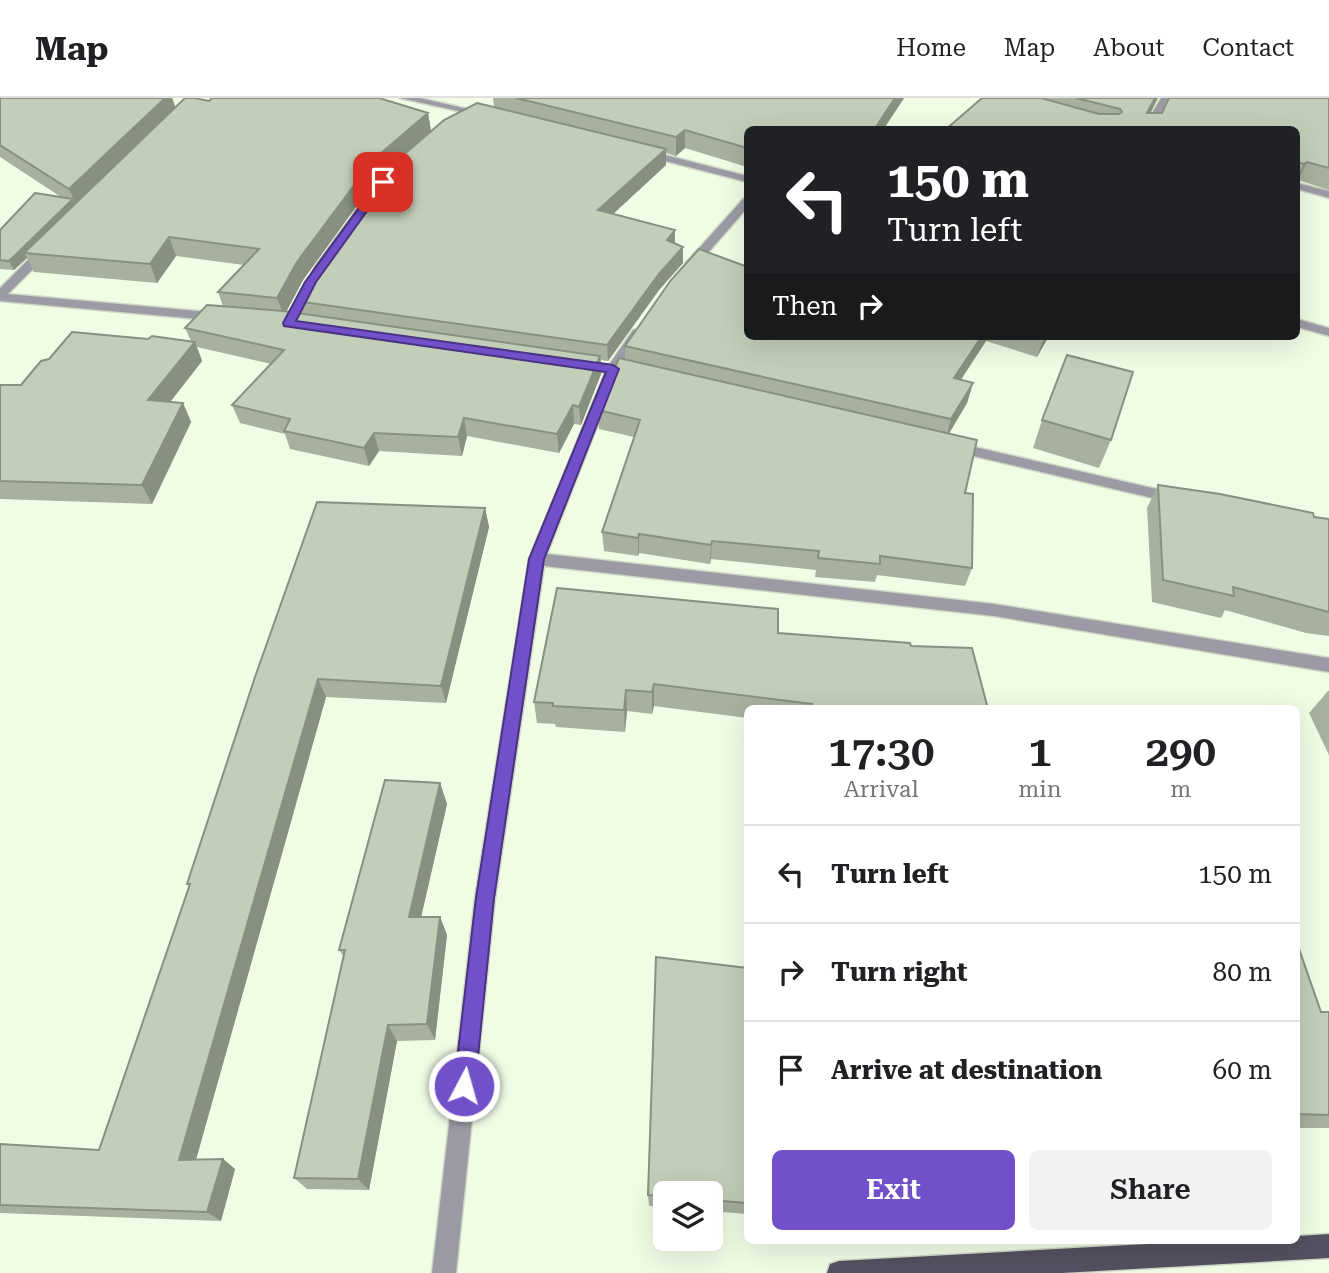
<!DOCTYPE html>
<html lang="en">
<head>
<meta charset="utf-8">
<style>
	body { margin:0; font-family:"Roboto Serif",serif; background:#f2f2f2; color:#202124; height:100vh; display:flex; flex-direction:column; font-size:26px; white-space:nowrap }
	* { box-sizing:border-box; margin:0 }
	p { font-size:23px; color:#757577 }
	.icon { flex:none; width:38px; height:38px; fill:none; stroke:currentColor; stroke-width:2; stroke-linecap:round; stroke-linejoin:round }
	.map { position:relative; flex:1; overflow:hidden }
	.drawer { position:absolute; left:744px; top:607px; width:556px; height:539px; display:flex; flex-direction:column; background:#fff; border-radius:10px; box-shadow:0 7px 28px #0002 }
	.drawer>* { flex:none }
	.hud { position:absolute; left:744px; top:28px; width:556px; height:214px; border-radius:10px; box-shadow:0 7px 28px #0002; background:#202124; color:#fff; overflow:hidden }
	.tools { position:absolute; left:653px; top:1083px; display:grid; gap:14px }
	.tools a { display:grid; place-items:center; width:70px; height:70px; border-radius:10px; background:#fff; box-shadow:0 7px 28px #0002; font-size:35px }
	.pin { position:absolute; display:grid; place-items:center; width:60px; height:60px; color:#fff; margin:-30px; border-radius:14px; box-shadow:0 4px 10px #0006 }
	.me { position:absolute; width:77px; margin:-38px; rotate:6deg; stroke-linejoin:round; filter:drop-shadow(0 0 5px #0008) }
	.turn { display:flex; align-items:center; gap:24px; height:147px; padding:0 28px; font-size:32px }
	.turn .icon { width:91px; height:91px; stroke-width:2.5 }
	.turn b { display:block; font-size:49px; line-height:60px }
	.then { display:flex; align-items:center; height:66px; padding:0 28px; background:#0003; gap:14px; font-size:26px }
	.eta { display:flex; justify-content:space-evenly; align-items:center; height:119px; text-align:center }
	.eta b { font-size:42px; font-weight:600; line-height:49px }
	.primary-button { display:flex; gap:14px; margin-top:auto; padding:14px 28px }
	.primary-button a { flex:1; height:80px; border-radius:10px; background:#7150c9; color:#fff; font-size:28px; font-weight:600; line-height:80px; text-align:center }
	.primary-button a+a { background:#f2f2f2; color:#202124 }
	ul { padding:0; list-style:none }
	li { display:flex; align-items:center; gap:21px; height:98px; padding:0 28px; border-top:2px solid #e0e0e0 }
	li div { flex:1 }
	li b { display:block; font-size:26px }
	li em { font-style:normal }
	header { display:flex; align-items:center; gap:42px; box-sizing:border-box; height:98px; padding:0 35px; background:#fff; border-bottom:2px solid #e0e0e0 }
	header strong { font-size:33px }
	nav { display:flex; gap:38px; margin-inline-start:auto; font-size:24px }
	.map>svg:first-child { display:block }
</style>
</head>
<body>
<header>
<strong>Map</strong>
<nav><a>Home</a><a>Map</a><a>About</a><a>Contact</a></nav>
</header>
<div class="map">
<svg width="1329" height="1175" viewBox="0 0 1329 1175">
	<rect width="100%" height="100%" fill="#f1fce5"/>
	<g fill="none" stroke-linecap="round" stroke-linejoin="round">
		<g stroke="#cfd9c5" stroke-width="3">
			<path id="minor" d="M 400,0 L 420,0 L 494,17 L 489,20 Z
				M 1161,0 L 1171,0 L 1153,32 L 1142,32 Z
				M 642,51 L 747,78 L 747,84 L 638,56 L 638,52 Z
				M 1297,85 L 1329,93 L 1329,100 L 1297,91 Z
				M 747,100 L 747,110 L 693,172 L 685,172 L 685,166 L 743,101 Z
				M 45,148 L 49,149 L 49,155 L 8,196 L 220,215 L 226,219 L 220,223 L 0,203 L 0,190 L 41,149 Z
				M 1297,221 L 1329,230 L 1329,238 L 1297,229 Z
				M 638,231 L 645,235 L 621,269 L 640,273 L 642,276 L 635,280 L 617,277 L 547,456 L 994,506 L 1329,560 L 1329,574 L 994,518 L 544,468 L 495,800 L 456,1175 L 432,1175 L 475,800 L 529,461 L 605,275 L 572,269 L 570,266 L 577,262 L 609,267 L 633,232 Z
				M 953,344 L 1178,396 L 1186,401 L 1178,406 L 948,352 L 946,349 Z"/>
		</g>
		<g stroke="#cfd9c5" stroke-width="3">
			<path id="major" d="M 1329,1136 L 1329,1160 L 1062,1175 L 827,1175 L 830,1166 L 839,1163 L 1202,1143 L 1297,1143 L 1297,1138 Z"/>
		</g>
		<use href="#minor" fill="#9c9ba5" fill-rule="evenodd"/>
		<use href="#major" fill="#535161" fill-rule="evenodd"/>
	</g>
	<path fill="#a8b19e" fill-rule="evenodd" d="M 0,0 L 172,0 L 175,9 L 209,3 L 428,15 L 431,33 L 412,49 L 494,9 L 493,0 L 904,0 L 883,32 L 747,32 L 747,69 L 685,50 L 676,58 L 666,55 L 666,67 L 613,116 L 675,132 L 675,145 L 683,165 L 659,192 L 608,263 L 601,262 L 601,276 L 581,327 L 574,326 L 559,355 L 467,338 L 462,358 L 379,353 L 369,368 L 290,351 L 285,336 L 240,325 L 232,307 L 271,266 L 197,249 L 202,263 L 170,304 L 183,305 L 191,324 L 152,406 L 0,401 L 0,287 L 21,287 L 148,241 L 191,243 L 185,230 L 223,208 L 218,194 L 244,167 L 176,158 L 157,185 L 34,174 L 27,160 L 14,172 L 0,171 L 0,132 L 61,99 L 0,59 ZM 384,75 L 296,203 L 300,216 L 286,214 L 303,182 L 377,80 Z
		M 982,0 L 1158,0 L 1150,15 L 1329,0 L 1329,92 L 1298,82 L 1297,83 L 1297,32 L 945,32 Z
		M 745,168 L 747,238 L 1049,238 L 1037,259 L 986,243 L 961,282 L 973,285 L 967,305 L 949,336 L 965,395 L 972,470 L 965,488 L 877,477 L 875,484 L 815,479 L 816,472 L 711,461 L 710,466 L 639,455 L 638,458 L 604,453 L 602,434 L 634,339 L 599,331 L 598,312 L 625,261 L 625,248 Z
		M 1042,322 L 1111,342 L 1099,370 L 1033,350 Z
		M 1158,387 L 1329,421 L 1329,538 L 1306,535 L 1225,512 L 1221,520 L 1152,504 L 1147,410 Z
		M 485,410 L 489,429 L 446,605 L 326,599 L 196,1062 L 223,1061 L 235,1071 L 221,1123 L 0,1115 L 0,1046 L 99,1052 L 189,788 L 187,786 L 255,579 Z
		M 778,535 L 911,548 L 988,611 L 747,611 L 747,620 L 654,608 L 652,616 L 627,613 L 625,634 L 556,629 L 555,626 L 537,625 L 534,604 Z
		M 1328,593 L 1329,593 L 1329,657 L 1309,615 Z
		M 440,685 L 447,706 L 421,819 L 440,819 L 447,837 L 435,942 L 397,943 L 369,1092 L 307,1091 L 294,1080 L 344,859 L 339,852 Z
		M 1297,845 L 1321,914 L 1329,914 L 1329,1030 L 1297,1030 Z
		M 747,870 L 747,1116 L 710,1113 L 710,1096 L 665,1096 L 665,1109 L 649,1108 L 648,1097 Z"/>
	<path fill="#889081" d="M 165,0 L 172,0 L 177,13 L 78,110 L 69,91 Z
		M 895,0 L 904,0 L 883,32 L 874,32 Z
		M 1155,0 L 1158,0 L 1142,32 L 1147,15 Z
		M 428,15 L 431,33 L 377,80 L 303,182 L 284,218 L 277,200 L 297,164 L 373,62 Z
		M 685,32 L 685,50 L 676,58 L 676,39 Z
		M 666,51 L 666,67 L 599,129 L 598,112 Z
		M 1307,64 L 1298,82 L 1297,83 L 1297,80 L 1304,66 Z
		M 73,101 L 78,110 L 24,155 L 27,160 L 14,172 L 9,163 Z
		M 675,132 L 675,149 L 667,142 Z
		M 169,139 L 176,158 L 157,185 L 150,166 Z
		M 683,149 L 683,165 L 659,192 L 608,263 L 607,247 L 659,176 Z
		M 982,238 L 988,238 L 986,243 L 949,299 L 954,280 Z
		M 1044,238 L 1049,238 L 1037,259 L 1044,239 Z
		M 195,244 L 202,263 L 157,321 L 148,302 Z
		M 600,258 L 601,276 L 581,327 L 579,309 Z
		M 973,285 L 967,305 L 946,340 L 951,321 Z
		M 183,305 L 191,324 L 152,406 L 142,387 Z
		M 573,307 L 574,326 L 559,355 L 557,336 Z
		M 464,320 L 467,338 L 462,358 L 458,339 Z
		M 374,335 L 379,353 L 369,368 L 364,350 Z
		M 485,410 L 489,429 L 446,605 L 441,588 Z
		M 639,436 L 639,455 L 638,458 L 638,440 Z
		M 712,443 L 711,461 L 710,466 L 711,447 Z
		M 318,581 L 326,599 L 193,1072 L 179,1062 Z
		M 654,586 L 654,608 L 652,616 L 652,594 Z
		M 626,592 L 627,613 L 625,634 L 624,612 Z
		M 440,685 L 447,706 L 417,837 L 409,819 Z
		M 440,819 L 447,837 L 435,942 L 427,926 Z
		M 388,927 L 397,943 L 369,1092 L 358,1081 Z
		M 223,1061 L 235,1071 L 221,1123 L 207,1114 Z"/>
	<path fill="#c3ceb8" stroke="#889081" stroke-width="2" d="M 0,0 L 165,0 L 69,91 L 0,47 Z
		M 185,0 L 194,0 L 209,3 L 212,0 L 379,0 L 428,15 L 373,62 L 297,164 L 277,200 L 218,194 L 259,151 L 169,139 L 150,166 L 24,155 Z
		M 516,0 L 895,0 L 874,32 L 747,32 L 747,50 L 685,32 L 676,39 Z
		M 982,0 L 1041,0 L 1099,16 L 1119,16 L 1122,14 L 1120,11 L 1076,0 L 1155,0 L 1147,15 L 1162,15 L 1169,0 L 1329,0 L 1329,70 L 1307,64 L 1304,66 L 1297,64 L 1297,32 L 945,32 Z
		M 477,5 L 666,51 L 598,112 L 675,132 L 667,142 L 683,149 L 659,176 L 607,247 L 296,203 L 315,169 L 386,72 L 444,22 Z
		M 35,95 L 73,101 L 9,163 L 0,162 L 0,132 Z
		M 699,151 L 745,168 L 747,166 L 747,238 L 982,238 L 954,280 L 973,285 L 951,321 L 625,248 L 671,182 Z
		M 207,207 L 283,213 L 600,258 L 579,309 L 573,307 L 557,336 L 464,320 L 458,339 L 374,335 L 364,350 L 284,333 L 290,321 L 232,307 L 284,252 L 185,230 Z
		M 72,234 L 148,241 L 152,238 L 195,244 L 148,302 L 183,305 L 142,387 L 0,383 L 0,287 L 21,287 L 41,263 L 49,261 Z
		M 1067,257 L 1133,274 L 1111,342 L 1042,322 Z
		M 619,260 L 977,342 L 965,395 L 973,396 L 972,470 L 880,458 L 880,466 L 818,460 L 819,453 L 712,443 L 711,447 L 639,436 L 638,440 L 602,434 L 640,322 L 598,312 Z
		M 1158,387 L 1220,396 L 1313,415 L 1314,419 L 1329,421 L 1329,514 L 1233,489 L 1234,498 L 1163,482 Z
		M 317,404 L 485,410 L 441,588 L 318,581 L 179,1062 L 223,1061 L 207,1114 L 0,1107 L 0,1046 L 99,1052 L 190,786 L 187,786 L 255,579 Z
		M 557,490 L 778,511 L 778,535 L 910,545 L 911,548 L 972,550 L 988,611 L 812,611 L 812,606 L 654,586 L 652,594 L 626,592 L 624,612 L 553,608 L 553,605 L 534,604 Z
		M 385,682 L 440,685 L 409,819 L 440,819 L 427,926 L 388,927 L 358,1081 L 294,1080 L 345,852 L 339,852 Z
		M 1297,845 L 1321,914 L 1329,914 L 1329,1017 L 1297,1016 Z
		M 656,859 L 747,870 L 747,1105 L 710,1102 L 710,1096 L 665,1096 L 665,1098 L 648,1097 Z"/>
	<path fill="#7150c9" stroke="#493483" stroke-width="2" d="M 380,81 L 388,84 L 316,184 L 296,223 L 613,267 L 619,271 L 544,461 L 494,800 L 475,988 L 472,995 L 464,998 L 457,995 L 454,988 L 476,800 L 529,461 L 606,274 L 284,228 L 283,225 L 305,184 Z"/>
</svg>
<div class="tools">
<a><svg class="icon" aria-label="layers" viewBox="0 0 24 24"><path d="M12 4l9 5-9 5-9-5zM3 14l9 5 9-5"/></svg></a>
</div>
<div class="pin" style="left:383px;top:84px;background:#d93025"><svg class="icon" aria-label="arrive" viewBox="0 0 24 24"><path d="M6 21V4h12l-3 4 3 4H6"/></svg></div>
<svg class="me" style="left:464px;top:988px" viewBox="-20 -20 40 40"><circle r="17" fill="#7150c9" stroke="#fff" stroke-width="3"/><path d="M0-11L8 9 0 5-8 9z" fill="#fff"/></svg>
<div class="hud">
<div class="turn"><svg class="icon" aria-label="left" viewBox="0 0 24 24"><path d="M17 20v-9H6M10 6l-5 5 5 5"/></svg><div><b>150 m</b>Turn left</div></div>
<div class="then">Then<svg class="icon" aria-label="right" viewBox="0 0 24 24"><path d="M7 20v-9h11M14 6l5 5-5 5"/></svg></div>
</div>
<section class="drawer">
<div class="eta">
<div><b>17:30</b><p>Arrival</p></div>
<div><b>1</b><p>min</p></div>
<div><b>290</b><p>m</p></div>
</div>
<ul>
<li><svg class="icon" aria-label="left" viewBox="0 0 24 24"><path d="M17 20v-9H6M10 6l-5 5 5 5"/></svg><div><b>Turn left</b></div><em>150 m</em></li>
<li><svg class="icon" aria-label="right" viewBox="0 0 24 24"><path d="M7 20v-9h11M14 6l5 5-5 5"/></svg><div><b>Turn right</b></div><em>80 m</em></li>
<li><svg class="icon" aria-label="arrive" viewBox="0 0 24 24"><path d="M6 21V4h12l-3 4 3 4H6"/></svg><div><b>Arrive at destination</b></div><em>60 m</em></li>
</ul>
<div class="primary-button"><a>Exit</a><a>Share</a></div>
</section>
</div>
</body>
</html>
